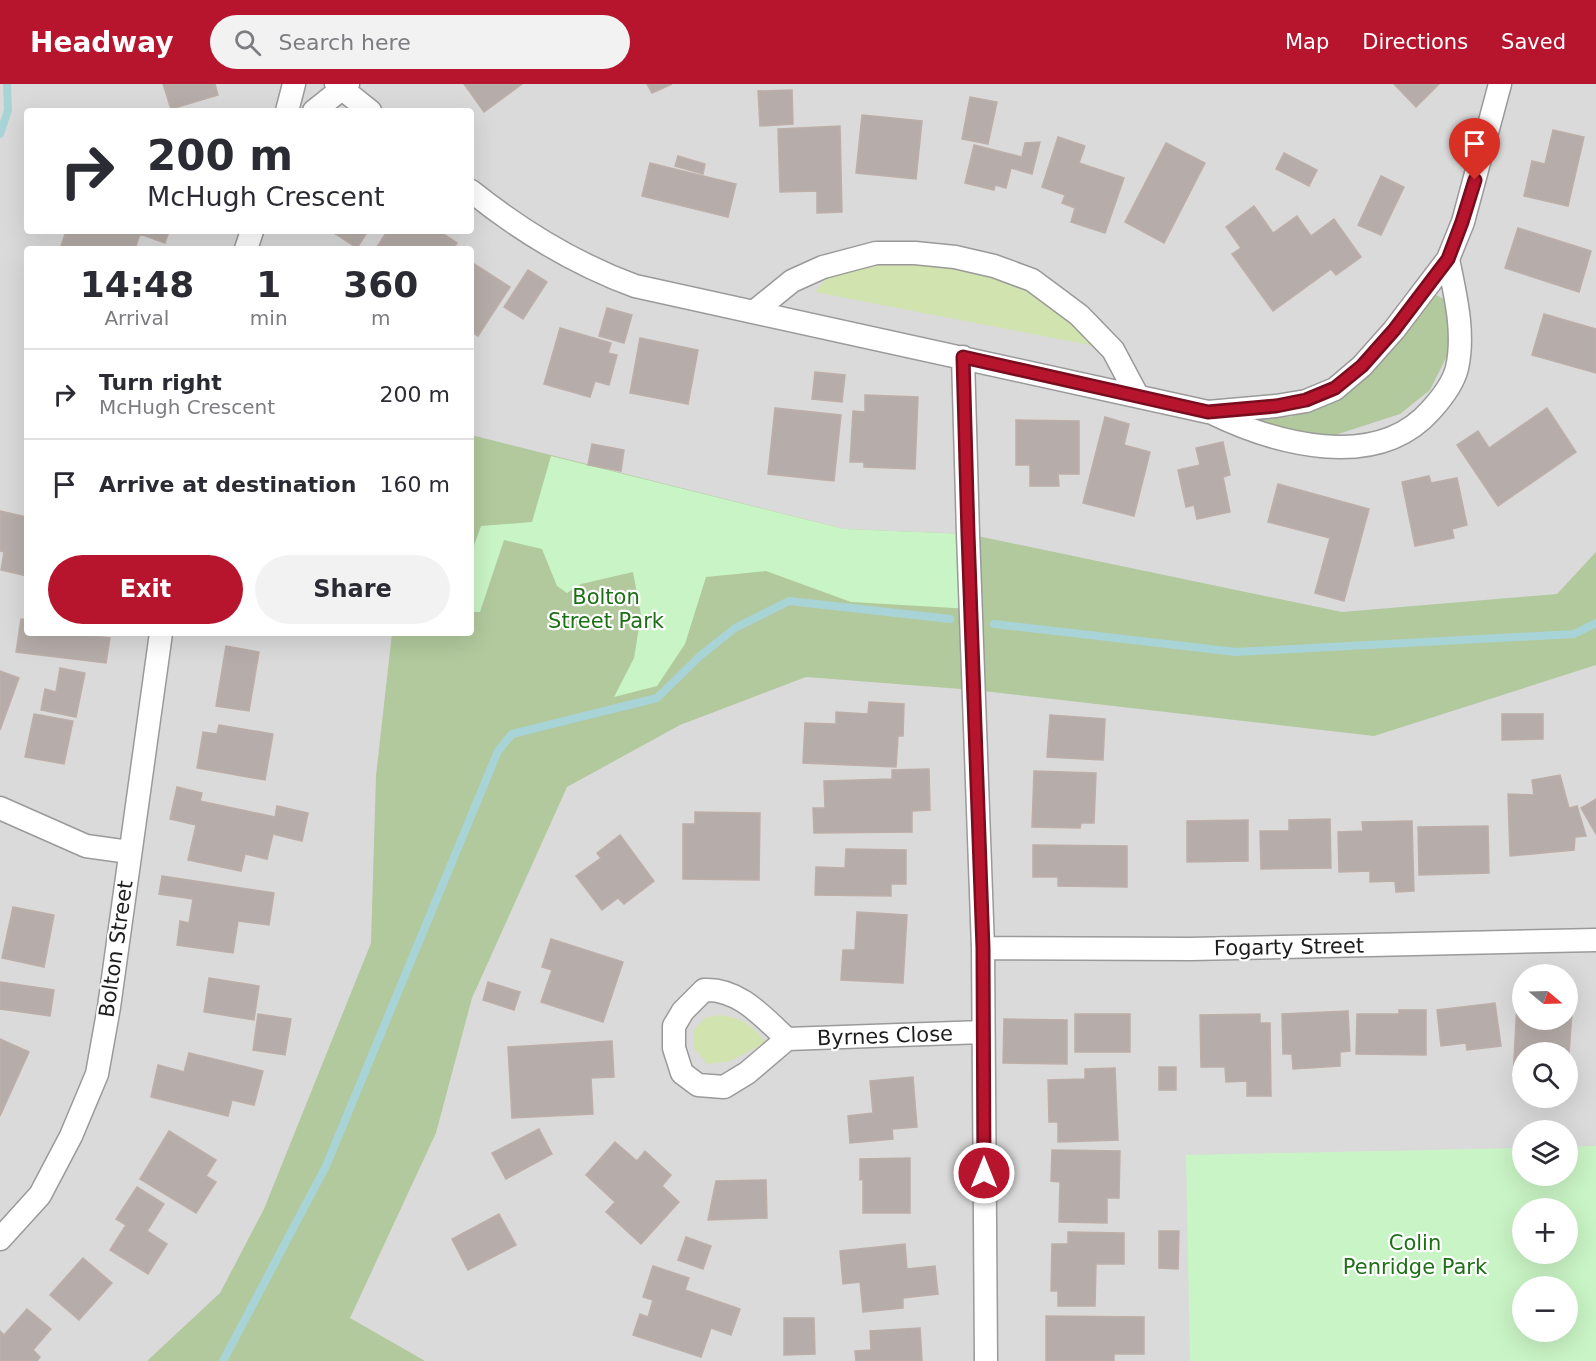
<!DOCTYPE html>
<html lang="en">
<head>
<meta charset="utf-8">
<style>
	body { margin:0; font-family:"DejaVu Sans",sans-serif; background:#f2f2f3; color:#2b2b33; height:100vh; display:flex; flex-direction:column; font-size:22px; white-space:nowrap }
	* { box-sizing:border-box; margin:0 }
	p { font-size:20px; color:#7c7c81 }
	.icon { flex:none; width:33px; height:33px; fill:none; stroke:currentColor; stroke-width:2; stroke-linecap:round; stroke-linejoin:round }
	.map { position:relative; flex:1; overflow:hidden }
	.details { position:absolute; left:24px; top:162px; width:450px; height:390px; display:flex; flex-direction:column; background:#fff; border-radius:6px; box-shadow:0 6px 24px #0002 }
	.details>* { flex:none }
	.hud { position:absolute; left:24px; top:24px; width:450px; height:126px; border-radius:6px; box-shadow:0 6px 24px #0002; background:#fff; color:#2b2b33; overflow:hidden }
	.needle { width:39px; rotate:109deg }
	.fabs { position:absolute; left:1512px; top:880px; display:grid; gap:12px }
	.fabs a { display:grid; place-items:center; width:66px; height:66px; border-radius:50%; background:#fff; box-shadow:0 6px 24px #0002; font-size:30px }
	.pin { position:absolute; display:grid; place-items:center; width:51px; height:51px; color:#fff; margin:-62px -26px; border-radius:50% 50% 50% 0; rotate:-45deg; box-shadow:0 0 6px #0007 }
	.pin .icon { rotate:45deg }
	.me { position:absolute; width:66px; margin:-33px; rotate:0deg; stroke-linejoin:round; filter:drop-shadow(0 0 4px #0008) }
	.turn { display:flex; align-items:center; gap:21px; height:126px; padding:0 24px; font-size:27px }
	.turn .icon { width:78px; height:78px; stroke-width:2.5 }
	.turn b { display:block; font-size:42px; line-height:51px }
	.eta { display:flex; justify-content:space-evenly; align-items:center; height:102px; text-align:center }
	.eta b { font-size:36px; font-weight:700; line-height:42px }
	.button { display:flex; gap:12px; margin-top:auto; padding:12px 24px }
	.button a { flex:1; height:69px; border-radius:36px; background:#b7142e; color:#fff; font-size:24px; font-weight:700; line-height:69px; text-align:center }
	.button a+a { background:#f2f2f3; color:#2b2b33 }
	ul { padding:0; list-style:none }
	li { display:flex; align-items:center; gap:18px; height:90px; padding:0 24px; border-top:2px solid #e1e1e2 }
	li div { flex:1 }
	li b { display:block; font-size:22px }
	li em { font-style:normal }
	header { display:flex; align-items:center; gap:36px; box-sizing:border-box; height:84px; padding:0 30px; background:#b7142e; color:#fff }
	header strong { font-size:28px }
	nav { display:flex; gap:33px; margin-inline-start:auto; font-size:21px }
	.search { width:420px; height:54px; background:#f2f2f3; display:flex; align-items:center; gap:15px; box-sizing:border-box; padding:0 21px; border-radius:33px; color:#7c7c81; font-size:22px }
	.map>svg:first-child { display:block }
</style>
</head>
<body>
<header>
<strong>Headway</strong>
<div class="search"><svg class="icon" aria-label="search" viewBox="0 0 24 24"><circle cx="10" cy="10" r="6"/><path d="M15 15l6 6"/></svg>Search here</div>
<nav><a>Map</a><a>Directions</a><a>Saved</a></nav>
</header>
<div class="map">
<svg width="1596" height="1277" viewBox="0 0 1596 1277">
	<rect width="100%" height="100%" fill="#ede9e4"/>
	<path fill="#dbdadb" fill-rule="evenodd" d="M 0,0 L 1596,0 L 1596,1277 L 0,1277 ZM 27,27 L 471,27 L 471,147 L 27,147 ZM 27,165 L 471,165 L 471,549 L 27,549 ZM 1522,891 L 1568,891 L 1568,936 L 1522,936 ZM 1522,969 L 1568,969 L 1568,1014 L 1522,1014 ZM 1522,1047 L 1568,1047 L 1568,1092 L 1522,1092 ZM 1522,1125 L 1568,1125 L 1568,1170 L 1522,1170 ZM 1522,1203 L 1568,1203 L 1568,1248 L 1522,1248 Z"/>
	<path fill="#d1e3af" d="M 895,174 L 993,188 L 1073,231 L 1100,263 L 815,208 L 833,186 Z
		M 719,931 C 743,934 750,940 766,958 L 731,977 L 707,980 L 694,964 L 693,947 L 705,934 Z"/>
	<path fill="#b1c99d" d="M 1434,210 L 1444,215 L 1452,233 L 1451,264 L 1430,306 L 1400,330 L 1329,353 L 1278,346 L 1242,332 L 1256,329 L 1289,333 L 1321,324 L 1345,312 L 1374,285 Z
		M 471,351 L 844,445 L 968,450 L 1342,528 L 1557,510 L 1596,468 L 1596,581 L 1374,652 L 974,606 L 806,593 L 680,641 L 567,703 L 472,914 L 436,1049 L 350,1234 L 425,1277 L 147,1277 L 220,1209 L 264,1125 L 371,859 L 376,692 L 392,549 L 471,549 Z"/>
	<path fill="#c9f4c5" fill-rule="evenodd" d="M 551,372 L 844,445 L 968,450 L 971,525 L 851,518 L 766,487 L 706,493 L 685,560 L 657,602 L 614,613 L 634,574 L 641,531 L 633,488 L 581,500 L 567,509 L 557,502 L 542,465 L 504,456 L 480,528 L 471,528 L 471,470 L 481,442 L 532,438 Z
		M 1596,1062 L 1596,1277 L 1190,1277 L 1186,1071 L 1522,1064 L 1522,1092 L 1568,1092 L 1568,1063 ZM 1522,1125 L 1568,1125 L 1568,1170 L 1522,1170 ZM 1522,1203 L 1568,1203 L 1568,1248 L 1522,1248 Z"/>
	<g fill="none" stroke-linecap="round" stroke-linejoin="round">
		<path stroke="#a9d4d7" stroke-width="8" d="M 0,50 L 8,26 L 7,0
			M 994,540 L 1236,568 L 1574,550 L 1596,539
			M 223,1277 L 326,1082 L 498,667 L 512,650 L 657,614 L 700,572 L 735,544 L 789,517 L 950,535"/>
	</g>
	<path fill="#b6adaa" stroke="#beaea8" stroke-width="1.5" d="M 163,0 L 215,0 L 218,11 L 171,25 Z
		M 464,0 L 522,0 L 484,28 Z
		M 647,0 L 672,0 L 652,9 Z
		M 1394,0 L 1439,0 L 1416,23 Z
		M 792,6 L 793,40 L 760,42 L 758,7 Z
		M 970,13 L 997,18 L 988,60 L 962,55 Z
		M 862,31 L 922,37 L 916,95 L 856,89 Z
		M 840,42 L 842,128 L 817,129 L 817,107 L 780,108 L 778,45 Z
		M 1553,46 L 1584,53 L 1568,122 L 1524,112 L 1532,77 L 1545,80 Z
		M 1058,53 L 1085,62 L 1079,79 L 1124,94 L 1105,149 L 1071,138 L 1075,124 L 1062,119 L 1065,111 L 1042,103 Z
		M 1040,58 L 1032,90 L 1011,84 L 1006,104 L 995,101 L 994,106 L 965,99 L 974,61 L 1022,73 L 1025,59 Z
		M 1166,59 L 1205,79 L 1164,159 L 1125,138 Z
		M 1284,69 L 1317,86 L 1309,102 L 1276,85 Z
		M 678,72 L 705,80 L 703,90 L 675,82 Z
		M 650,79 L 736,100 L 728,133 L 642,112 Z
		M 1381,92 L 1404,103 L 1381,151 L 1358,141 Z
		M 1254,122 L 1273,149 L 1297,132 L 1311,152 L 1334,135 L 1361,173 L 1336,191 L 1331,185 L 1273,227 L 1232,170 L 1241,164 L 1226,143 Z
		M 1518,144 L 1591,167 L 1579,208 L 1505,184 Z
		M 66,147 L 169,147 L 165,159 L 140,150 L 135,165 L 60,165 Z
		M 331,147 L 368,147 L 357,164 Z
		M 387,147 L 439,147 L 457,159 L 453,165 L 376,165 Z
		M 471,178 L 510,203 L 478,252 L 471,248 Z
		M 528,186 L 547,198 L 523,235 L 504,223 Z
		M 607,224 L 632,231 L 624,259 L 599,252 Z
		M 1544,230 L 1596,245 L 1596,289 L 1532,271 Z
		M 560,244 L 611,259 L 608,269 L 617,271 L 609,301 L 595,297 L 590,313 L 544,300 Z
		M 640,254 L 698,266 L 688,320 L 630,309 Z
		M 815,288 L 845,291 L 842,318 L 812,315 Z
		M 865,311 L 918,313 L 915,385 L 864,383 L 864,378 L 850,378 L 853,327 L 865,328 Z
		M 775,324 L 841,331 L 834,397 L 768,390 Z
		M 1547,324 L 1576,368 L 1498,422 L 1457,361 L 1478,347 L 1489,364 Z
		M 1105,333 L 1129,340 L 1124,361 L 1150,368 L 1134,432 L 1083,419 Z
		M 1016,336 L 1079,337 L 1079,390 L 1058,390 L 1059,402 L 1030,402 L 1030,381 L 1016,381 Z
		M 1223,358 L 1230,391 L 1223,393 L 1230,428 L 1197,435 L 1194,421 L 1186,423 L 1178,386 L 1200,381 L 1196,364 Z
		M 592,360 L 624,366 L 621,387 L 588,381 Z
		M 1429,392 L 1431,399 L 1457,394 L 1467,441 L 1452,445 L 1454,454 L 1415,462 L 1402,398 Z
		M 1278,400 L 1369,425 L 1344,517 L 1315,509 L 1330,454 L 1268,438 Z
		M 0,427 L 27,433 L 27,492 L 1,486 L 4,468 L 0,467 Z
		M 21,535 L 27,536 L 27,549 L 84,549 L 84,551 L 110,554 L 106,579 L 16,568 Z
		M 226,562 L 259,568 L 249,627 L 216,622 Z
		M 60,584 L 85,589 L 76,633 L 41,626 L 45,605 L 56,608 Z
		M 0,587 L 19,594 L 0,646 Z
		M 869,618 L 904,620 L 903,652 L 898,652 L 896,683 L 803,679 L 805,639 L 836,640 L 836,628 L 868,630 Z
		M 34,630 L 73,637 L 64,680 L 25,673 Z
		M 1502,630 L 1543,630 L 1543,655 L 1502,656 Z
		M 1050,631 L 1105,635 L 1103,676 L 1047,673 Z
		M 219,641 L 273,650 L 265,696 L 197,684 L 203,648 L 217,650 Z
		M 929,685 L 930,726 L 912,727 L 912,748 L 814,749 L 813,724 L 825,724 L 824,697 L 892,695 L 892,686 Z
		M 1034,687 L 1096,689 L 1094,739 L 1081,739 L 1080,744 L 1032,743 Z
		M 1560,691 L 1569,724 L 1577,722 L 1586,752 L 1575,753 L 1574,766 L 1510,772 L 1508,710 L 1534,711 L 1532,696 Z
		M 177,703 L 202,709 L 200,717 L 275,733 L 277,722 L 308,729 L 302,757 L 273,750 L 267,775 L 245,770 L 241,787 L 188,776 L 196,741 L 170,735 Z
		M 1596,715 L 1596,750 L 1581,724 Z
		M 695,728 L 760,729 L 759,796 L 683,795 L 683,740 L 695,740 Z
		M 1330,735 L 1331,784 L 1261,785 L 1260,747 L 1289,747 L 1289,736 Z
		M 1248,736 L 1248,777 L 1187,778 L 1187,737 Z
		M 1412,737 L 1414,807 L 1396,808 L 1395,797 L 1370,798 L 1370,787 L 1339,788 L 1338,748 L 1363,747 L 1362,738 Z
		M 1488,742 L 1489,789 L 1419,791 L 1418,743 Z
		M 620,751 L 654,797 L 624,820 L 618,814 L 602,826 L 576,792 L 601,774 L 597,769 Z
		M 1033,761 L 1127,762 L 1127,803 L 1058,802 L 1058,793 L 1033,793 Z
		M 846,765 L 906,766 L 906,800 L 891,800 L 891,812 L 815,811 L 816,783 L 845,784 Z
		M 162,792 L 274,809 L 269,841 L 238,837 L 233,869 L 177,861 L 180,837 L 189,839 L 193,815 L 159,810 Z
		M 13,823 L 54,831 L 44,883 L 2,874 Z
		M 857,828 L 907,831 L 903,899 L 841,896 L 843,866 L 855,866 Z
		M 551,855 L 623,878 L 603,938 L 541,918 L 552,886 L 542,883 Z
		M 209,894 L 259,902 L 254,936 L 204,928 Z
		M 0,898 L 54,906 L 50,932 L 0,925 Z
		M 488,898 L 520,908 L 514,926 L 483,916 Z
		M 1568,915 L 1573,915 L 1569,969 L 1522,969 L 1522,995 L 1513,994 L 1517,919 L 1522,920 L 1522,936 L 1568,936 Z
		M 1495,919 L 1501,962 L 1467,966 L 1466,959 L 1441,962 L 1437,926 Z
		M 1399,926 L 1426,926 L 1426,971 L 1356,970 L 1357,930 L 1399,930 Z
		M 1348,927 L 1350,967 L 1340,968 L 1340,982 L 1293,985 L 1292,970 L 1283,970 L 1282,930 Z
		M 258,930 L 291,935 L 285,971 L 253,966 Z
		M 1075,930 L 1130,930 L 1130,968 L 1075,968 Z
		M 1260,930 L 1260,939 L 1270,939 L 1271,1012 L 1247,1012 L 1247,997 L 1226,998 L 1225,983 L 1201,983 L 1200,931 Z
		M 1004,935 L 1067,936 L 1067,980 L 1003,979 Z
		M 0,955 L 29,968 L 0,1032 Z
		M 612,957 L 614,993 L 591,994 L 593,1030 L 512,1034 L 508,963 Z
		M 189,969 L 263,987 L 254,1021 L 232,1016 L 228,1032 L 151,1013 L 158,981 L 184,988 Z
		M 1159,983 L 1176,983 L 1176,1006 L 1159,1006 Z
		M 1115,984 L 1118,1056 L 1058,1058 L 1058,1038 L 1049,1038 L 1048,996 L 1085,995 L 1085,985 Z
		M 913,993 L 917,1043 L 892,1045 L 893,1055 L 850,1059 L 848,1032 L 873,1029 L 870,997 Z
		M 539,1045 L 552,1070 L 506,1095 L 492,1069 Z
		M 169,1047 L 216,1076 L 206,1092 L 216,1098 L 196,1129 L 140,1095 Z
		M 615,1058 L 637,1077 L 645,1067 L 671,1091 L 662,1102 L 679,1118 L 641,1160 L 606,1128 L 615,1118 L 586,1091 Z
		M 1052,1066 L 1120,1067 L 1119,1114 L 1107,1114 L 1107,1139 L 1059,1138 L 1060,1098 L 1051,1097 Z
		M 910,1074 L 910,1129 L 863,1129 L 863,1095 L 860,1096 L 860,1075 Z
		M 766,1096 L 767,1134 L 708,1136 L 716,1097 Z
		M 137,1103 L 164,1120 L 147,1147 L 167,1160 L 148,1190 L 110,1166 L 126,1141 L 116,1135 Z
		M 499,1130 L 516,1161 L 468,1186 L 452,1155 Z
		M 1159,1147 L 1179,1147 L 1178,1185 L 1159,1184 Z
		M 1068,1148 L 1124,1149 L 1124,1180 L 1096,1180 L 1095,1222 L 1058,1222 L 1058,1207 L 1051,1207 L 1052,1160 L 1068,1160 Z
		M 686,1153 L 711,1162 L 703,1185 L 678,1176 Z
		M 905,1160 L 907,1185 L 935,1182 L 938,1210 L 903,1214 L 903,1224 L 863,1228 L 860,1198 L 843,1200 L 840,1167 Z
		M 83,1174 L 112,1199 L 79,1236 L 50,1211 Z
		M 653,1182 L 689,1194 L 685,1206 L 740,1225 L 731,1251 L 711,1244 L 701,1273 L 633,1251 L 640,1230 L 648,1233 L 653,1216 L 643,1213 Z
		M 27,1225 L 51,1245 L 33,1266 L 40,1273 L 37,1277 L 0,1277 L 0,1247 L 4,1251 Z
		M 1046,1232 L 1144,1233 L 1144,1270 L 1114,1270 L 1114,1277 L 1046,1277 Z
		M 784,1234 L 814,1234 L 815,1270 L 784,1271 Z
		M 920,1244 L 922,1277 L 856,1277 L 855,1267 L 871,1266 L 870,1247 Z"/>
	<g fill="none" stroke-linecap="round" stroke-linejoin="round">
		<g stroke="#9a9a9a" stroke-width="25">
			<path id="street" d="M 336,0 L 370,27
				M 287,27 L 294,0
				M 314,27 L 348,0
				M 471,107 C 521,147 575,180 635,202 L 1208,328 L 1276,322 L 1306,317 L 1335,305 L 1362,282 L 1394,246 L 1448,175 L 1463,138 L 1500,0
				M 246,165 L 252,147
				M 755,227 L 792,197 L 823,183 L 876,169 L 915,169 L 955,173 L 994,182 L 1032,196 L 1079,231 L 1113,266 L 1137,311
				M 963,273 L 968,450 L 983,864 L 986,1277
				M 1210,328 C 1273,359 1376,389 1431,326 C 1442,314 1453,300 1457,284 C 1465,248 1455,210 1448,175
				M 0,724 L 86,762 L 129,768
				M 983,864 L 1191,865 L 1596,856
				M 787,955 C 763,933 739,904 704,906 L 683,927 L 674,942 L 674,964 L 682,989 L 698,1001 L 724,1003 L 747,989 L 787,955 L 983,948
				M 0,1155 L 40,1111 L 71,1052 L 97,990 L 109,923 L 161,549"/>
		</g>
		<use href="#street" stroke="#fff" stroke-width="22"/>
	</g>
	<g fill="none" stroke-linecap="round" stroke-linejoin="round">
		<g stroke="#770d1e" stroke-width="15">
			<path id="route" d="M 984,1089 L 983,864 L 968,450 L 963,273 L 1208,328 L 1276,322 L 1306,316 L 1335,304 L 1362,282 L 1394,246 L 1448,175 L 1462,138 L 1475,96"/>
		</g>
		<use href="#route" stroke="#b7142e" stroke-width="10"/>
	</g>
	<g text-anchor="middle" stroke-width="4.5" stroke-linejoin="round" paint-order="stroke">
		<g font-size="21" fill="#1d7016" stroke="#fff">
			<text x="606" y="520">Bolton<tspan x="606" dy="24">Street Park</tspan></text>
			<text x="1415" y="1166">Colin<tspan x="1415" dy="24">Penridge Park</tspan></text>
		</g>
		<g font-size="21" fill="#1d1d1d" stroke="#fff">
			<text transform="translate(1289 863) rotate(-1)" y="7">Fogarty Street</text>
			<text transform="translate(116 865) rotate(-82)" y="7">Bolton Street</text>
			<text transform="translate(885 952) rotate(-2)" y="7">Byrnes Close</text>
		</g>
	</g>
</svg>
<div class="fabs">
<a><svg class="needle" viewBox="-14 -14 28 28"><path d="M0-13l5 13h-10z" fill="#e53935"/><path d="M0 13l5-13h-10z" fill="#7c7c81"/></svg></a>
<a><svg class="icon" aria-label="search" viewBox="0 0 24 24"><circle cx="10" cy="10" r="6"/><path d="M15 15l6 6"/></svg></a>
<a><svg class="icon" aria-label="layers" viewBox="0 0 24 24"><path d="M12 4l9 5-9 5-9-5zM3 14l9 5 9-5"/></svg></a>
<a>+</a>
<a>−</a>
</div>
<div class="pin" style="left:1475px;top:96px;background:#d93025"><svg class="icon" aria-label="arrive" viewBox="0 0 24 24"><path d="M6 21V4h12l-3 4 3 4H6"/></svg></div>
<svg class="me" style="left:984px;top:1089px" viewBox="-20 -20 40 40"><circle r="17" fill="#b7142e" stroke="#fff" stroke-width="3"/><path d="M0-11L8 9 0 5-8 9z" fill="#fff"/></svg>
<div class="hud">
<div class="turn"><svg class="icon" aria-label="right" viewBox="0 0 24 24"><path d="M7 20v-9h11M14 6l5 5-5 5"/></svg><div><b>200 m</b>McHugh Crescent</div></div>
</div>
<section class="details">
<div class="eta">
<div><b>14:48</b><p>Arrival</p></div>
<div><b>1</b><p>min</p></div>
<div><b>360</b><p>m</p></div>
</div>
<ul>
<li><svg class="icon" aria-label="right" viewBox="0 0 24 24"><path d="M7 20v-9h11M14 6l5 5-5 5"/></svg><div><b>Turn right</b><p>McHugh Crescent</p></div><em>200 m</em></li>
<li><svg class="icon" aria-label="arrive" viewBox="0 0 24 24"><path d="M6 21V4h12l-3 4 3 4H6"/></svg><div><b>Arrive at destination</b></div><em>160 m</em></li>
</ul>
<div class="button"><a>Exit</a><a>Share</a></div>
</section>
</div>
</body>
</html>
